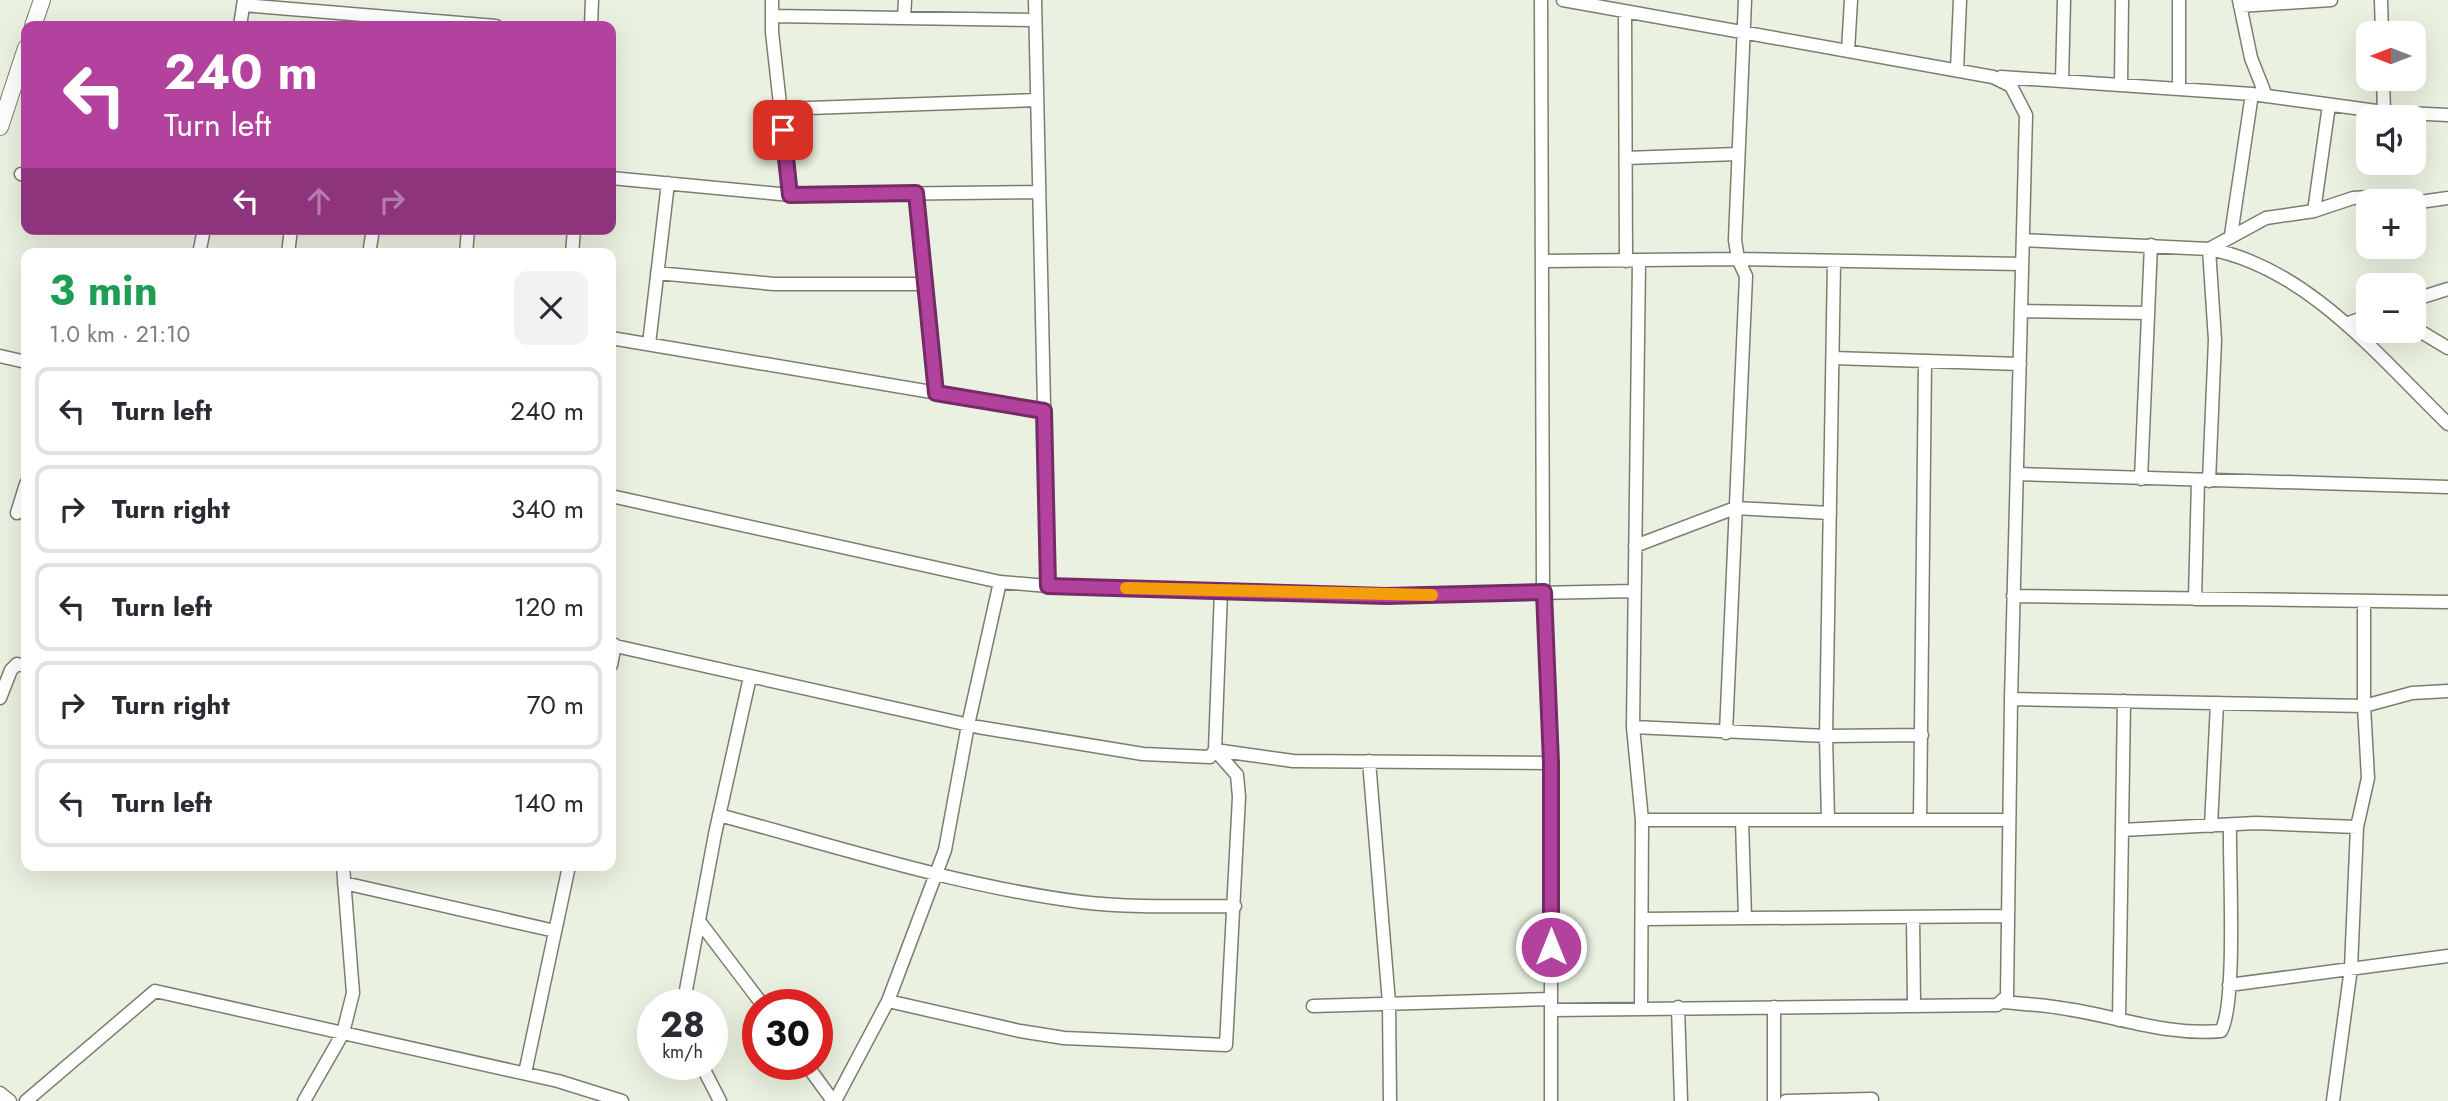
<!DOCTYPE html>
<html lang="en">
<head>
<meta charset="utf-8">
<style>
	body { margin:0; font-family:Jost,sans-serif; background:#f2f2f3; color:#2b2b33; height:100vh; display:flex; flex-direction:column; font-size:26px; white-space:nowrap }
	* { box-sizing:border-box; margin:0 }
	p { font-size:23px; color:#7c7c81 }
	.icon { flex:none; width:38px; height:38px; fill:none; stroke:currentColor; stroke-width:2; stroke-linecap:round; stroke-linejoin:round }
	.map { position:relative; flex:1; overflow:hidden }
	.drawer { position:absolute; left:21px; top:248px; width:595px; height:623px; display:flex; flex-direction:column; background:#fff; border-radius:14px; box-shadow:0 7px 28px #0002 }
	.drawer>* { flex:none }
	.top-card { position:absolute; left:21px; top:21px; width:595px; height:214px; border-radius:14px; box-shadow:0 7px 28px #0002; background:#b2429d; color:#fff; overflow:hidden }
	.needle { width:46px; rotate:270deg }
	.controls { position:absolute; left:2356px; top:21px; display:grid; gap:14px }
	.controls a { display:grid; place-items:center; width:70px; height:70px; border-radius:14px; background:#fff; box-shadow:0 7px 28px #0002; font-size:35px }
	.speed { position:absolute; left:637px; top:989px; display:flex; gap:14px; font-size:35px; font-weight:700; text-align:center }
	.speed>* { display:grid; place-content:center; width:91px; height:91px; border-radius:50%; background:#fff; box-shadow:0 7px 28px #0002; line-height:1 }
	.speed small { font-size:18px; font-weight:400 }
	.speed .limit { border:10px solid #d22; background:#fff; color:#111 }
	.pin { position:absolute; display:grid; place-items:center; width:60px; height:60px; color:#fff; margin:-30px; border-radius:14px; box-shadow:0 4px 10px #0006 }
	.me { position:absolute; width:77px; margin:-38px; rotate:0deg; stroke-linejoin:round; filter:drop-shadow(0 0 5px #0008) }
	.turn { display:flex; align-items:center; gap:24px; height:147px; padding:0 28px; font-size:32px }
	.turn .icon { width:91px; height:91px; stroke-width:2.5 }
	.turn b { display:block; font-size:49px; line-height:60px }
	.lanes { display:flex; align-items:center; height:66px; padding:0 28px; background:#0003; justify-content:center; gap:35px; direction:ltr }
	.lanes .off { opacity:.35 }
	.round { display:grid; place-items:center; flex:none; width:74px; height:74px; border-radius:14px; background:#f2f2f3 }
	.summary { display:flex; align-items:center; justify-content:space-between; height:119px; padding:0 28px }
	h1 { font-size:42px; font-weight:700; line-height:52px; color:#1e9e55 }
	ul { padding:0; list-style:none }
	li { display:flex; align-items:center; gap:21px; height:88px; margin:0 14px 10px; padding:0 14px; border:4px solid #e1e1e2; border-radius:14px }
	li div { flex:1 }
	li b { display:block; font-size:26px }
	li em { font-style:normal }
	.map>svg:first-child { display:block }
</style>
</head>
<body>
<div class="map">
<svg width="2448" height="1101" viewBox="0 0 2448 1101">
	<rect width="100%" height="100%" fill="#eaf1e0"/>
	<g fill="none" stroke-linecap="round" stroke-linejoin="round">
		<g stroke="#797f70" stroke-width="15">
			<path id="minor" d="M 772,0 L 772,32 L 790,195
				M 1541,0 L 1543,592 L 1551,763 L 1551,1101
				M 2239,0 L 2251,58 L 2266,96
				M 2381,0 L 2382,33
				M 243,5 L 496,26
				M 2240,6 L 2331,0
				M 1625,12 L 1626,261
				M 772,16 L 1035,20
				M 904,18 L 905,0
				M 240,26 L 244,0
				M 591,26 L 592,0
				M 1848,51 L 1851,0
				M 1957,70 L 1960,0
				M 2001,77 L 2252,94 L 2384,112 L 2448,115
				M 2383,79 L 2384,112
				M 2062,81 L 2064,0
				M 2121,84 L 2122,0
				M 2179,88 L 2179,0
				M 780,109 L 1037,100
				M 1626,158 L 1737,154
				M 21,174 L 26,176
				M 611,178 L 790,195 L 1039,192
				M 916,193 L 936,393
				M 2413,203 L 2448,198
				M 2314,211 L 2329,105
				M 2231,235 L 2252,94
				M 2023,240 L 2209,249 C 2307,267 2380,358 2448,424
				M 199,254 L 204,229
				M 288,254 L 291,229
				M 369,254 L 373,229
				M 466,254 L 468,229
				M 572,254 L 574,229
				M 1544,261 L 1738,259 L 2022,264
				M 1639,261 L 1633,727 L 1642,820 L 1641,1008
				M 657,273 L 774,284 L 925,284
				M 2413,300 L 2448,289
				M 2021,311 L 2148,313
				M 2346,324 L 2368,316
				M 2413,327 L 2448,348
				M 611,338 L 1044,411
				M 649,344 L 668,183
				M 0,356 L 26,362
				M 1833,358 L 2020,364
				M 2017,474 L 2448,487
				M 2141,479 L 2151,245
				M 2209,481 L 2215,340 L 2209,249 L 2266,218 L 2314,211 L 2353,198 L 2370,197 L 2399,201
				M 611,496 L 1000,582 L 1048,586 L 1035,0
				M 17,513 L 26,484
				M 1635,546 L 1735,508 L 1830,513
				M 1048,586 L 1386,596 L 1634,591
				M 2013,596 L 2448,602
				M 2195,599 L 2198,481
				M 611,645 L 978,727 L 1143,754 L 1210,757 L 1215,750 L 1293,761 L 1551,763
				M 611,665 L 615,645
				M 0,698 L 11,670 L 17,664 L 26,666
				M 2011,699 L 2364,706 L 2412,693 L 2448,691
				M 1633,727 L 1826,736 L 1922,735
				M 1726,733 L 1746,276 L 1738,259 L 1735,240 L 1745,0
				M 1369,761 L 1389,1003 L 1390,1101
				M 719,815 C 838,847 958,886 1081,902 C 1131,908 1183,906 1235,906
				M 1642,820 L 2008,820
				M 1742,820 L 1745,918
				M 1828,820 L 1826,736 L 1834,262
				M 1920,820 L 1925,361
				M 2211,826 L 2217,703
				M 2122,830 L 2256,823 L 2357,827
				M 344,883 L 555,931
				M 1913,917 L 1914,1005
				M 1642,919 L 2007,916
				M 699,921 L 762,1004
				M 2229,985 L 2448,956
				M 888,1001 L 1020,1031 L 1064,1038 L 1226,1045 L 1239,797 L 1237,775 L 1215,750 L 1221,591
				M 2003,1002 C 2024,1004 2046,1005 2067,1009 C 2119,1017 2168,1036 2221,1031 C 2237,1003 2229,865 2230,825
				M 687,1004 L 686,990 L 715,834 L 750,677
				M 1313,1006 L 1551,999
				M 1678,1007 L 1681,1101
				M 1551,1010 L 1997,1005 L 2007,996 L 2011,699 L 2026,115 L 2011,86 L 1993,77 L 1563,0
				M 2119,1020 L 2124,701
				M 701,1064 L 720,1101
				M 806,1064 L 833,1101
				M 525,1073 L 569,866
				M 0,1093 L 10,1101
				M 26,1101 L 155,991 L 558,1081 L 622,1101
				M 304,1101 L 343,1033 L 353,993 L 343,866
				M 835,1101 L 888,1001 L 945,850 L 968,725 L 1000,582
				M 1774,1101 L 1774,1007
				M 1786,1101 L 1872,1099
				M 2333,1101 L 2351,968 L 2357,827 L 2368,778 L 2364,706 L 2364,602"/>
		</g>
		<g stroke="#797f70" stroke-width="18">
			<path id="major" d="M 33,26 L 42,0
				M 0,127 L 26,48"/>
		</g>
		<use href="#minor" stroke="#fff" stroke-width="12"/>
		<use href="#major" stroke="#fff" stroke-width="16"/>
	</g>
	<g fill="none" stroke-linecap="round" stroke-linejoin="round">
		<g stroke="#742b66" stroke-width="18">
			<path id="route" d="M 783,130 L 790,195 L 916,193 L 936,393 L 1044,411 L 1048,586 L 1386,596 L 1544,592 L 1551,763 L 1551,947"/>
		</g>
		<use href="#route" stroke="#b2429d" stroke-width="12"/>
		<path stroke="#f59e0b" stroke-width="12" d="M 1126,588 L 1432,595"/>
	</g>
</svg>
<div class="controls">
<a><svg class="needle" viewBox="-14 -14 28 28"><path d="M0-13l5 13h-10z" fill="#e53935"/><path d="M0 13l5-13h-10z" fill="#7c7c81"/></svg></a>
<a><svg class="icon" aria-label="sound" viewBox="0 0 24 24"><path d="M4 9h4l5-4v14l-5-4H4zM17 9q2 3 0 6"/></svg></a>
<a>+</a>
<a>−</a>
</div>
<div class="speed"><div>28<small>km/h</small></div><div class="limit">30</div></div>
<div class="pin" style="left:783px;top:130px;background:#d93025"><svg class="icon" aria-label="arrive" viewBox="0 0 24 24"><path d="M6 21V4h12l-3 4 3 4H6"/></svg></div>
<svg class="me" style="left:1551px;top:947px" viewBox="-20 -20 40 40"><circle r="17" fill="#b2429d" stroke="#fff" stroke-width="3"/><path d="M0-11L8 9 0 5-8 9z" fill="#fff"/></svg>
<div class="top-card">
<div class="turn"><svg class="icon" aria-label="left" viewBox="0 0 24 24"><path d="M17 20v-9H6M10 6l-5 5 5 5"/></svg><div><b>240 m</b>Turn left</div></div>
<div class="lanes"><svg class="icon" aria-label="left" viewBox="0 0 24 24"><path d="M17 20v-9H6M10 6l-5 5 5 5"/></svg><svg class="icon off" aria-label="ahead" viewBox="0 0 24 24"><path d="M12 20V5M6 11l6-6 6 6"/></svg><svg class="icon off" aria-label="right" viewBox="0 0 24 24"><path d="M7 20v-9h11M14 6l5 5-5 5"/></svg></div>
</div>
<section class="drawer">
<div class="summary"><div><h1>3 min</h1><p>1.0 km · 21:10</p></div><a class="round"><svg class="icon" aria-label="close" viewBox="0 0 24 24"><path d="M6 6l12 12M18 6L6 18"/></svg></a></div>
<ul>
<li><svg class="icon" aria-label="left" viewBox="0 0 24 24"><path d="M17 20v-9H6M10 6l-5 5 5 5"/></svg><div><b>Turn left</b></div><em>240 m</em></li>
<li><svg class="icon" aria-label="right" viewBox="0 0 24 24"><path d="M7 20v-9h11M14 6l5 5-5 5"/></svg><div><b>Turn right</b></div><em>340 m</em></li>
<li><svg class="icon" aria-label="left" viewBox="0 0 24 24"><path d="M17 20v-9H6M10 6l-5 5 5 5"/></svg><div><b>Turn left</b></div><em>120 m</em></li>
<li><svg class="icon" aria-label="right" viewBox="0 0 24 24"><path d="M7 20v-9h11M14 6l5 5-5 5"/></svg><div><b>Turn right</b></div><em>70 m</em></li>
<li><svg class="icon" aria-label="left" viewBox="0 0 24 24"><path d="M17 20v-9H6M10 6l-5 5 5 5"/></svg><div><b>Turn left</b></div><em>140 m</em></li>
</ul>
</section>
</div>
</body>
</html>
